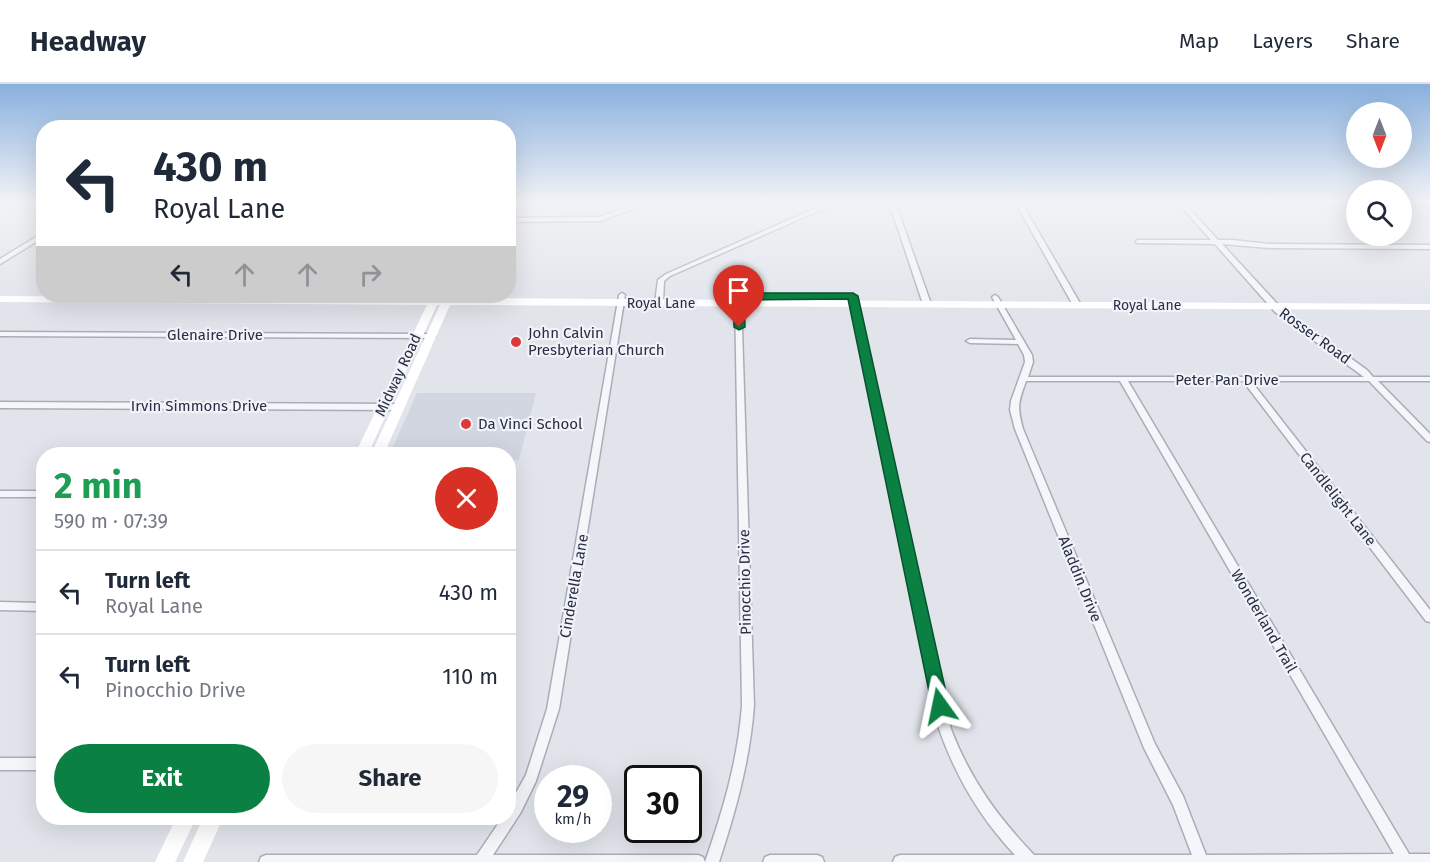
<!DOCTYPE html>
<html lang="en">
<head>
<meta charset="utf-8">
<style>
	body { margin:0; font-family:"Fira Sans",sans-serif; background:#f6f6f7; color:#1f2937; height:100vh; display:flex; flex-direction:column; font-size:22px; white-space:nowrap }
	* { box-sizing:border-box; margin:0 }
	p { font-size:20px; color:#747a83 }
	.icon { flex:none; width:33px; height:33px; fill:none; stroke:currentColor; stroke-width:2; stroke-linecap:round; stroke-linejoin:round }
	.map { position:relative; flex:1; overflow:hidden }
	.drawer { position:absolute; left:36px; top:363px; width:480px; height:378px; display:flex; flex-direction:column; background:#fff; border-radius:24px; box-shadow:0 6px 24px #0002 }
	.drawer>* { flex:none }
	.guide { position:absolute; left:36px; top:36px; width:480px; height:183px; border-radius:24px; box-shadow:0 6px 24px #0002; background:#fff; color:#1f2937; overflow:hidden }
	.needle { width:39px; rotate:180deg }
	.fabs { position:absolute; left:1346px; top:18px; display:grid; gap:12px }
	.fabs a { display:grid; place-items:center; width:66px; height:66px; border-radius:50%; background:#fff; box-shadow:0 6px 24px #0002; font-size:30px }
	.speed { position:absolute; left:534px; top:681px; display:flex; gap:12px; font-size:30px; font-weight:700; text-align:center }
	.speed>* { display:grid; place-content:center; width:78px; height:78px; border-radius:50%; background:#fff; box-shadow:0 6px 24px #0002; line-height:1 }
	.speed small { font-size:15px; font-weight:400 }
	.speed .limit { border:3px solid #111; border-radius:9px; background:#fff; color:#111 }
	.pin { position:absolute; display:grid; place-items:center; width:51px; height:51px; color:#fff; margin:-62px -26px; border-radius:50% 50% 50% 0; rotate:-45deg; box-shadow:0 0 6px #0007 }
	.pin .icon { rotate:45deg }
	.me { position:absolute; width:66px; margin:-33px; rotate:348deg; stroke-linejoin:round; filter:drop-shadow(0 0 4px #0008) }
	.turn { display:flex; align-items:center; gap:21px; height:126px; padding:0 18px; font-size:27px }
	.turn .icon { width:78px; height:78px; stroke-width:2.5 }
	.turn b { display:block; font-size:42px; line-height:51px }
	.lanes { display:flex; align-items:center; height:57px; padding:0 18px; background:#0003; justify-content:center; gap:30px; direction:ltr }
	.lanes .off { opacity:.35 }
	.round { display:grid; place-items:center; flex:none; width:63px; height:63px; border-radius:32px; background:#f6f6f7 }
	.headline { display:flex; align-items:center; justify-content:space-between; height:102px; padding:0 18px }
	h1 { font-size:36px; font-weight:700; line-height:45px; color:#1e9e55 }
	.cta { display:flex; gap:12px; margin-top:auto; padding:12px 18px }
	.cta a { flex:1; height:69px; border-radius:36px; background:#0b8043; color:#fff; font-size:24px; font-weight:700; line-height:69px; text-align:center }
	.cta a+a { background:#f6f6f7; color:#1f2937 }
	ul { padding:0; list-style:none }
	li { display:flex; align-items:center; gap:18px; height:84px; padding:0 18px; border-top:2px solid #e0e1e3 }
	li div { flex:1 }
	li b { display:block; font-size:22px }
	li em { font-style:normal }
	header { display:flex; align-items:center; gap:36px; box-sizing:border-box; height:84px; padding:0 30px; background:#fff; border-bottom:2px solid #e0e1e3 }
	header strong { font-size:28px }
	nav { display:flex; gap:33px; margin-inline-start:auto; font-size:21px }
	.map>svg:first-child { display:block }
</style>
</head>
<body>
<header>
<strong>Headway</strong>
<nav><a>Map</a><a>Layers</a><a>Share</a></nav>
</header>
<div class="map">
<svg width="1430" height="778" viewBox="0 0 1430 778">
	<rect width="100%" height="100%" fill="#e1e4eb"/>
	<path fill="#d2d6e1" d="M 417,309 L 536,309 L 519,376 L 509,376 L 508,370 L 390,370 Z"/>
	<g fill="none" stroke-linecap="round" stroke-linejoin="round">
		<g stroke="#a9adb9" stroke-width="3">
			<path id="minor" d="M 642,118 L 651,118 L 600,137 L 508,138 L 508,134 L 599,133 Z
				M 830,118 L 839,118 L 670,192 L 664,197 L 663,219 L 659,221 L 655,219 L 658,196 L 666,190 Z
				M 889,118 L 895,118 L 931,220 L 927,222 L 923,220 Z
				M 1015,118 L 1021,118 L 1081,221 L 1079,222 L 1075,222 L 1073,221 Z
				M 1177,118 L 1183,118 L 1218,156 L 1233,156 L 1269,160 L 1430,161 L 1430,165 L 1269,164 L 1222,160 L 1281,224 L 1367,286 L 1373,293 L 1430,293 L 1430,297 L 1378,297 L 1430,350 L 1430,358 L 1427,357 L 1369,297 L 1251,297 L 1430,526 L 1430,538 L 1426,537 L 1243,297 L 1128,297 L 1409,770 L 1430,770 L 1430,778 L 893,778 L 895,773 L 900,771 L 1015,771 C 980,734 956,693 939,645 L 850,212 L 853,210 L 856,212 L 951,645 C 970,695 997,732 1034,771 L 1192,771 L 1173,721 L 1144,664 L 1015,345 L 1010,326 L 1011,317 L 1025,278 L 1024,271 L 1018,260 L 970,259 L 966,257 L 970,255 L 1016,256 L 992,213 L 995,211 L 998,213 L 1032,271 L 1033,278 L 1028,293 L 1364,293 L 1275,228 L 1215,160 L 1136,159 L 1136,157 L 1138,156 L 1211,156 ZM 1026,297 L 1120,297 L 1394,770 L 1206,771 L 1183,712 L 1155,660 L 1023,345 C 1017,323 1018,319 1026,297 Z
				M 1235,118 L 1356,118 L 1356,121 L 1238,120 Z
				M 1401,118 L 1430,118 L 1430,122 L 1401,121 Z
				M 44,148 L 44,153 L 0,180 L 0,175 Z
				M 622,209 L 625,211 L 559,625 L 536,697 L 521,728 L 493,771 L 698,771 L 703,773 L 705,778 L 259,778 L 261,773 L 266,771 L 477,771 L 502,734 L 508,734 L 508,723 L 526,691 L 547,625 L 619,211 Z
				M 738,210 L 741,212 L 754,621 C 750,676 736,726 719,778 L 705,778 C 723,726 738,676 742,621 L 735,212 Z
				M 0,248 L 431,250 L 435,252 L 431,254 L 0,252 Z
				M 0,318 L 398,320 L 402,323 L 398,326 L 0,324 Z
				M 0,407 L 44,407 L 44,413 L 0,413 Z
				M 0,518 L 44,519 L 44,527 L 0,526 Z
				M 0,674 L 44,674 L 44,686 L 0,686 Z
				M 770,771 L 817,771 L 822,773 L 824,778 L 763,778 L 765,773 Z"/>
		</g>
		<use href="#minor" fill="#f5f6f9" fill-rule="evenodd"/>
		<path fill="#fff" fill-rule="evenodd" d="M 0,212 L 430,214 L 431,212 L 441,212 L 440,214 L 443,214 L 444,212 L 454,212 L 453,214 L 1430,220 L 1430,226 L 450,221 L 384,370 L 371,370 L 440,221 L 437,221 L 368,370 L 355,370 L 427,221 L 0,218 Z
			M 176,734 L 196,734 L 175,778 L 155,778 Z
			M 203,734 L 223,734 L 203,778 L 183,778 Z"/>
	</g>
	<linearGradient id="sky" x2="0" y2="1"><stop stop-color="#88b0de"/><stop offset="0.52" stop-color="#f2f3f6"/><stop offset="1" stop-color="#f2f3f6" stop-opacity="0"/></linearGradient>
	<rect width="1430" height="227" fill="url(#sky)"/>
	<path fill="#0b8043" stroke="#07532c" stroke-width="1.5" d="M 738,209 L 853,209 L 858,212 L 949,622 L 947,628 L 940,631 L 934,628 L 932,622 L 848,215 L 744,216 L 745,243 L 739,246 L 734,243 L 733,213 Z"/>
	<g fill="#de393a" stroke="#f1f3f8" stroke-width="2">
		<circle cx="516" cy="258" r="6"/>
		<circle cx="466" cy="340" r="6"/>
	</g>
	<g text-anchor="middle" stroke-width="4.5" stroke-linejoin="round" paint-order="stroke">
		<g font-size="14" fill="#272e45" stroke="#f1f3f8">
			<text x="661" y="224">Royal Lane</text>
			<text x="1147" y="226">Royal Lane</text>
		</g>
		<g font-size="15" fill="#272e45" stroke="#f1f3f8" text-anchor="start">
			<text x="528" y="254">John Calvin<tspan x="528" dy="17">Presbyterian Church</tspan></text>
			<text x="478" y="345">Da Vinci School</text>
		</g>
		<g font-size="15" fill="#272e45" stroke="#f1f3f8">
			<text x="215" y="256">Glenaire Drive</text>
			<text transform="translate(1315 252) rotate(36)" y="5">Rosser Road</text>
			<text transform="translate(398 291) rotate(-65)" y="5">Midway Road</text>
			<text x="1227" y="301">Peter Pan Drive</text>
			<text x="199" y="327">Irvin Simmons Drive</text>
			<text transform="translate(1338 415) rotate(52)" y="5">Candlelight Lane</text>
			<text transform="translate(1080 495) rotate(68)" y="5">Aladdin Drive</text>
			<text transform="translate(745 498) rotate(-91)" y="5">Pinocchio Drive</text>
			<text transform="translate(574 502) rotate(-80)" y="5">Cinderella Lane</text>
			<text transform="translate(1264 537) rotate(60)" y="5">Wonderland Trail</text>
		</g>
	</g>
</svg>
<div class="fabs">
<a><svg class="needle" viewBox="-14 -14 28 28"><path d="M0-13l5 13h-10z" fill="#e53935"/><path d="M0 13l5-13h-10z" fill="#747a83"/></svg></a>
<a><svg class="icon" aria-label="search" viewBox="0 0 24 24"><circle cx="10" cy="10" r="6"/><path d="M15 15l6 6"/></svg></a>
</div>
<div class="speed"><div>29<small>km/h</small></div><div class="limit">30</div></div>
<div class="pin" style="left:739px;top:243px;background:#d93025"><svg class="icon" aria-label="arrive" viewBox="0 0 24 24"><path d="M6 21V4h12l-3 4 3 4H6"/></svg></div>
<svg class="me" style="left:940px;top:622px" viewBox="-20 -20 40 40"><path d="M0-17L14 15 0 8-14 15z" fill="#0b8043" stroke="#fff" stroke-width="4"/></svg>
<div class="guide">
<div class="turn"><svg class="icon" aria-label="left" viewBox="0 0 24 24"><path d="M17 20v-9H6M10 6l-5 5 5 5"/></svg><div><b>430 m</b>Royal Lane</div></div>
<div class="lanes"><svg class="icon" aria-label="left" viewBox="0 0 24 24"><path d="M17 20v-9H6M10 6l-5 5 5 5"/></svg><svg class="icon off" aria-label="ahead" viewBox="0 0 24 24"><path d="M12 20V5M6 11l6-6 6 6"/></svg><svg class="icon off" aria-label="ahead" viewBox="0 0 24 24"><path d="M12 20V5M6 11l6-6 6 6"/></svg><svg class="icon off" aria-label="right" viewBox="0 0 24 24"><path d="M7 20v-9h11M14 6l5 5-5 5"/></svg></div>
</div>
<section class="drawer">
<div class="headline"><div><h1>2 min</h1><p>590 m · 07:39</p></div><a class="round" style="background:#d93025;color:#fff"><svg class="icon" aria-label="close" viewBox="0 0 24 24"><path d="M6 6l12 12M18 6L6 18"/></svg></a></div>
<ul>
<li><svg class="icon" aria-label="left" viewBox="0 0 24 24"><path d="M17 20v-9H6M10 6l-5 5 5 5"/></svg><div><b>Turn left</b><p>Royal Lane</p></div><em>430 m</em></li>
<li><svg class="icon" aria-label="left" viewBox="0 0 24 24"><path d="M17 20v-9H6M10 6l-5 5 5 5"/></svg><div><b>Turn left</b><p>Pinocchio Drive</p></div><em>110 m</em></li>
</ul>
<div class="cta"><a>Exit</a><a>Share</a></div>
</section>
</div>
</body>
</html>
